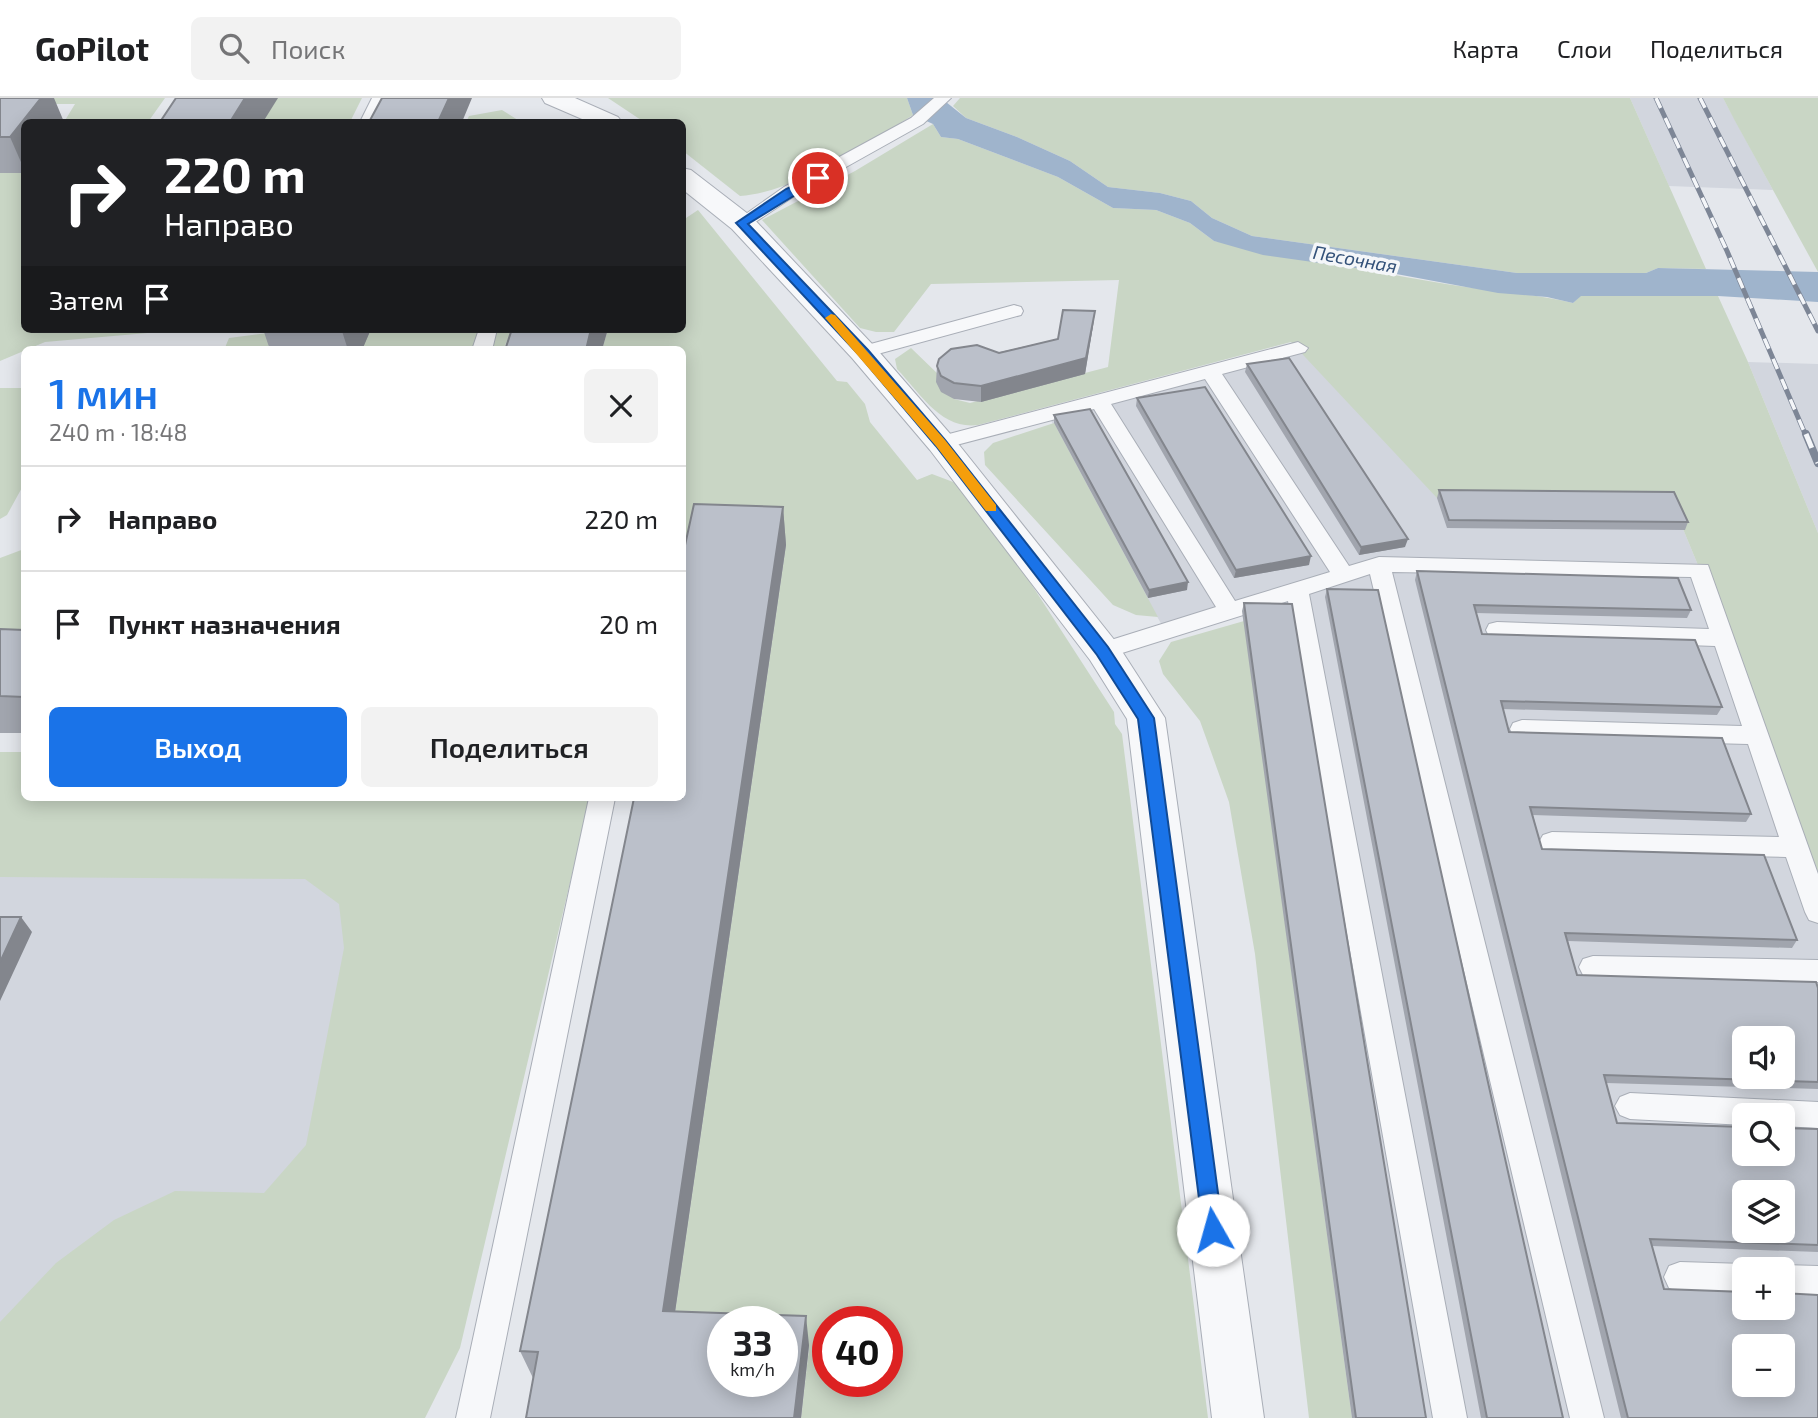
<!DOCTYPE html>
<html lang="ru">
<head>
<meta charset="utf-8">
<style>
	body { margin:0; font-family:"Exo 2",sans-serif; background:#f2f2f2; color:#202124; height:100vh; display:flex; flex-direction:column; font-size:26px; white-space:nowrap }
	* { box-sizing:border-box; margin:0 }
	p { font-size:23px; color:#757577 }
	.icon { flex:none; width:38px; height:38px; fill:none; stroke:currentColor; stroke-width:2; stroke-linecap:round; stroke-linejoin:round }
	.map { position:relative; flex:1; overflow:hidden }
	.drawer { position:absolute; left:21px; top:248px; width:665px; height:455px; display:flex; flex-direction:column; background:#fff; border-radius:10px; box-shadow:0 4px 18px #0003 }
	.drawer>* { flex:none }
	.hud { position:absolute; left:21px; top:21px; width:665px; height:214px; border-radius:10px; box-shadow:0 4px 18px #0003; background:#202124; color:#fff; overflow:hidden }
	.fabs { position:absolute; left:1732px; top:928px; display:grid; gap:14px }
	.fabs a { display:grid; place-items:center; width:63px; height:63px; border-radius:10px; background:#fff; box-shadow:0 4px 18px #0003; font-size:35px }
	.speed { position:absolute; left:707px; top:1208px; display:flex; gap:14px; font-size:35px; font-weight:700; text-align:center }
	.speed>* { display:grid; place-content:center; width:91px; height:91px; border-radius:50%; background:#fff; box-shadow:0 4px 18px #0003; line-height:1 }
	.speed small { font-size:18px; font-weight:400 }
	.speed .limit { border:10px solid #d22; background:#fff; color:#111 }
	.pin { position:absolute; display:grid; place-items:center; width:60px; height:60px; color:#fff; margin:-30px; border:4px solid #fff; border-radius:50%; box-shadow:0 2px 7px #0007 }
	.me { position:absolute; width:77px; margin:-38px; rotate:353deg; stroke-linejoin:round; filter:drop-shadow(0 0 5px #0008) }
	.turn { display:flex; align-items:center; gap:24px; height:147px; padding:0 28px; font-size:32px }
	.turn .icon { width:91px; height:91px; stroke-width:2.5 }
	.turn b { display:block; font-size:49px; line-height:60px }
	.then { display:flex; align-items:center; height:66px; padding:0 28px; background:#0003; gap:14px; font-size:26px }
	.round { display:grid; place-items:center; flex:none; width:74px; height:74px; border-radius:10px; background:#f2f2f2 }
	.overview { display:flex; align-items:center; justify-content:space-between; height:119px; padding:0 28px }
	h1 { font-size:42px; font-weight:600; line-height:52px; color:#1a73e8 }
	.primary-button { display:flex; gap:14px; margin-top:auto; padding:14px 28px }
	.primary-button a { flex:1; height:80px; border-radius:10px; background:#1a73e8; color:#fff; font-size:28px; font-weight:600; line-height:80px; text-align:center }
	.primary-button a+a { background:#f2f2f2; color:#202124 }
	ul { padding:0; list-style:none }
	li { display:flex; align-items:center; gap:21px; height:105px; padding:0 28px; border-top:2px solid #e0e0e0 }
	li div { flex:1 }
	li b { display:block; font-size:26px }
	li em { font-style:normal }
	header { display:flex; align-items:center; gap:42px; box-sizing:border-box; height:98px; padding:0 35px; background:#fff; border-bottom:2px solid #e0e0e0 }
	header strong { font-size:33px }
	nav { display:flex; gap:38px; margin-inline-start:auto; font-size:24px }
	.search { width:490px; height:63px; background:#f2f2f2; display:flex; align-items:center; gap:18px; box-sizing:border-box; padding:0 24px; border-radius:10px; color:#757577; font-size:26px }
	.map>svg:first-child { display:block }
</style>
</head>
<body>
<header>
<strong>GoPilot</strong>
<div class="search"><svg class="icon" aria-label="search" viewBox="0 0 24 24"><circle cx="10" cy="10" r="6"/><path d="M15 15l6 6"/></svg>Поиск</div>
<nav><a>Карта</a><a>Слои</a><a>Поделиться</a></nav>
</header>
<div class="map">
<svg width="1818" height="1320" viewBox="0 0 1818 1320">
	<rect width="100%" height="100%" fill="#e4e7ec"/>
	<path fill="#d2d6de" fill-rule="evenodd" d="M 1630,0 L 1723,0 L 1773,92 L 1669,88 Z
		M 1298,250 L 1671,402 L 1700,472 L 1818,814 L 1818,1320 L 1352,1320 L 1242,514 L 1165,533 L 1048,317 ZM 1745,940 L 1783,940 L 1783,978 L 1745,978 ZM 1745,1017 L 1783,1017 L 1783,1055 L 1745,1055 ZM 1745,1094 L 1783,1094 L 1783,1132 L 1745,1132 ZM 1745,1171 L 1783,1171 L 1783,1209 L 1745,1209 ZM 1745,1248 L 1783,1248 L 1783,1286 L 1745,1286 Z
		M 1748,264 L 1818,266 L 1818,435 Z
		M 0,733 L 454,747 L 285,1320 L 0,1320 Z"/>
	<path fill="#c9d6c5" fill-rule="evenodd" d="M 25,0 L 165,0 L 148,24 L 64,24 L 75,6 L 18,6 Z
		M 273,0 L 362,0 L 350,24 L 259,24 Z
		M 608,0 L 907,0 L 913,17 C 867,46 793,95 740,98 L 683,53 L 682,24 L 644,24 Z
		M 960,0 L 1630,0 L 1706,171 L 1658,170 L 1646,175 L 1517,175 L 1252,138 L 1212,120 L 1191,103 L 1160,95 L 1108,89 L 1070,63 L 1017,39 L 966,20 L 953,8 Z
		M 1723,0 L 1818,0 L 1818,174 L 1735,23 Z
		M 502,12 L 521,24 L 466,24 L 469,18 Z
		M 933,26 L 941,39 L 958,41 L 1058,79 L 1113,110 L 1156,112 L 1190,125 L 1214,143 C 1291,157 1368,173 1446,186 C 1488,193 1531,195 1573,205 L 1580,198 L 1718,198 L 1748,264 L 1818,435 L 1818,814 L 1700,472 L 1671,402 L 1437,400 L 1291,244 L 978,327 C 941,332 920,295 897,271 L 895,261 L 911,250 L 939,277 L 954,301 L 970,305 L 1108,269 L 1119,182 L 931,186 L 894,234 L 876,234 L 860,230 L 762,122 L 855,73 Z
		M 0,75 L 24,75 L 24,231 L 193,231 L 45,244 L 0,263 Z
		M 698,112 L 837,283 L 847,284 L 865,306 L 870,324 L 917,382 L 932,376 L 969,390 L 1114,614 L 1115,626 L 1122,636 L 1208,1320 L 801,1320 L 809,1250 L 782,1223 L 723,1223 L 671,1242 L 786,447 L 683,441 L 682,252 L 602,252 L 608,231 L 682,231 L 683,122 ZM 828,1223 L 887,1223 L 887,1283 L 828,1283 Z
		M 367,231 L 512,231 L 503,252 L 357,252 Z
		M 268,235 L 269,252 L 224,252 L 229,240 Z
		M 0,290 L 24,290 L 24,386 L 7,417 L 0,421 Z
		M 1054,325 L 1158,519 L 1136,517 L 1113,507 L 985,367 L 984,354 L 993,345 Z
		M 24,451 L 24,554 L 0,554 L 0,460 Z
		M 1244,523 L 1352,1320 L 1309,1320 L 1255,856 L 1229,704 L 1200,623 L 1163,576 L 1159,563 L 1171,544 Z
		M 0,654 L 24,654 L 24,700 L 590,700 L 460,1250 L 425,1320 L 0,1320 L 0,1224 L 56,1165 L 114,1122 L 175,1093 L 264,1095 L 306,1047 L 344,850 L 339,806 L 305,781 L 0,779 Z"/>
	<path fill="#9fb4cc" d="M 907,0 L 941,0 L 966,20 L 1017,39 L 1070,63 L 1108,89 L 1160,95 L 1191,103 L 1212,120 L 1252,138 L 1517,175 L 1646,175 L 1658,170 L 1818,174 L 1818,204 L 1718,198 L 1581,198 L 1573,205 L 1547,199 L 1498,195 L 1391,175 L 1263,157 L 1214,143 L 1190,125 L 1156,112 L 1113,110 L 1058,79 L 958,41 L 941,39 L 933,26 L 913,17 Z"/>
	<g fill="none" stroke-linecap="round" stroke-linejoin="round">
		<g stroke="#a9aeb7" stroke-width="2">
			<path id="service" d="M 372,0 L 388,0 L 376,24 L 360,24 Z
				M 934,0 L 951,0 L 923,26 L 796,97 L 748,129 L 742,130 L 733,125 L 784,89 L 911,20 Z
				M 1014,207 L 1021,209 L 1023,213 L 1021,217 L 863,260 L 853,254 L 856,250 Z
				M 479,231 L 497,231 L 492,252 L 472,252 Z
				M 1298,244 L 1308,250 L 1305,254 L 1222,276 L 1349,468 L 1379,459 L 1708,467 L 1818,776 L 1818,825 L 1809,822 L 1805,814 L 1786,759 L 1552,754 L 1543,751 L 1539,744 L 1543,737 L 1552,734 L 1779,739 L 1748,646 L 1522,640 L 1513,637 L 1510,631 L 1513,625 L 1522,622 L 1742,628 L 1715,548 L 1497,540 L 1489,538 L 1486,532 L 1489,526 L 1497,524 L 1709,531 L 1691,479 L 1392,474 L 1604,1320 L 1570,1320 L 1370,476 L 1309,496 L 1467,1320 L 1433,1320 L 1288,503 L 1103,561 L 1095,559 L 1091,553 L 1095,547 L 1216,509 L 1094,311 L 941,351 L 934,350 L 931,345 L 934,340 ZM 1205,281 L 1330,474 L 1235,503 L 1111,306 Z
				M 589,700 L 615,700 L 490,1320 L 456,1320 Z
				M 1593,858 L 1818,862 L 1818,884 L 1593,880 L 1583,877 L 1579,869 L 1583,861 Z
				M 1630,995 L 1818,1004 L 1818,1030 L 1783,1028 L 1783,1017 L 1745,1017 L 1745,1027 L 1630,1021 L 1620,1017 L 1615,1008 L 1620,999 Z
				M 1680,1164 L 1745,1166 L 1756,1171 L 1745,1171 L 1745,1196 L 1680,1194 L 1669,1190 L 1664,1179 L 1669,1168 Z
				M 1783,1167 L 1818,1168 L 1818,1198 L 1783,1197 L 1783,1171 L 1773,1171 Z"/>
		</g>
		<g stroke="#a9aeb7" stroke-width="2">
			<path id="tertiary" d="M 542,0 L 575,0 L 618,19 L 622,24 L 589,24 L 545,5 Z
				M 682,70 L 691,72 L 752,119 L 874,248 L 952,338 L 1116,544 L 1165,620 L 1264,1320 L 1212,1320 L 1127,621 L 1090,562 L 930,352 L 852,260 L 732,131 L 682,91 Z"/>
		</g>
		<use href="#service" fill="#f7f8fa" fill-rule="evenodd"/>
		<use href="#tertiary" fill="#f7f8fa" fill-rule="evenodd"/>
		<g stroke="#7d8696" stroke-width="5">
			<path id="rail-far1" d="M 1656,0 L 1727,153 L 1806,338
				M 1700,0 L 1818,233"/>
		</g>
		<g stroke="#7d8696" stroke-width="8">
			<path id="rail" d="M 1806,336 L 1818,365"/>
		</g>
		<use href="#rail-far1" stroke="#f4f6f9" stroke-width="3.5" stroke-dasharray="11" stroke-linecap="butt"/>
		<use href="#rail" stroke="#f4f6f9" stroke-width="5" stroke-dasharray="15" stroke-linecap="butt"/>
	</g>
	<path fill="#a1a5ae" d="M 0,0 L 24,24 L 24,75 L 0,75 Z
		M 1095,213 L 1093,228 L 1085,276 L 981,304 L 954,301 L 941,294 L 936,284 L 937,268 L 1058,241 Z
		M 263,231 L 371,231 L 362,252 L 270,252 Z
		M 1247,266 L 1405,449 L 1359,457 L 1245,274 Z
		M 1137,300 L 1309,467 L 1234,480 L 1136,308 Z
		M 1054,317 L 1187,492 L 1148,500 L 1054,325 Z
		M 1439,392 L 1688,424 L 1685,432 L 1447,430 L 1437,400 Z
		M 783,409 L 786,447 L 675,1214 L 809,1247 L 801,1320 L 526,1320 L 533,1280 L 520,1253 Z
		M 1417,473 L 1691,512 L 1687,520 L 1476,515 L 1482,536 L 1722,609 L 1717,617 L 1503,611 L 1509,634 L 1751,716 L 1746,724 L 1533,717 L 1542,751 L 1797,842 L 1792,850 L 1568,843 L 1577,877 L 1818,890 L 1818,991 L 1606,985 L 1617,1025 L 1818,1031 L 1818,1154 L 1652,1148 L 1664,1191 L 1818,1320 L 1621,1320 L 1415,482 Z
		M 1327,491 L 1563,1320 L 1481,1320 L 1325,499 Z
		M 1244,505 L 1426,1320 L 1352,1320 L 1242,513 Z
		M 0,531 L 24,532 L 24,635 L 0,635 Z"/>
	<path fill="#83868d" d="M 41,0 L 54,0 L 64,24 L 24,24 L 24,71 L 10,39 Z
		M 245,0 L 278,0 L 263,24 L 230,24 Z
		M 449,0 L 472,0 L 462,24 L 438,24 Z
		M 1095,213 L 1093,228 L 1085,276 L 981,304 L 981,288 L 1086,260 Z
		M 343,231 L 371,231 L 362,252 L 348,252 L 342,233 Z
		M 591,231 L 608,231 L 602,252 L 586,252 Z
		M 783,409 L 786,447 L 671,1242 L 663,1213 Z
		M 1408,441 L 1405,449 L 1359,457 L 1361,449 Z
		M 1311,458 L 1309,467 L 1234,480 L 1236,472 Z
		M 1188,484 L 1187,492 L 1148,500 L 1149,492 Z
		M 21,819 L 32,834 L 0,903 L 0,864 Z
		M 806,1218 L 809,1247 L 801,1320 L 794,1320 Z"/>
	<path fill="#bbc0ca" stroke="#83868d" stroke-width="2" fill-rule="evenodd" d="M 0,0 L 41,0 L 10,39 L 0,39 Z
		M 176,0 L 245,0 L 230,24 L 160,24 Z
		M 382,0 L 449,0 L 438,24 L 369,24 Z
		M 1063,212 L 1095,213 L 1086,260 L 981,288 L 954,285 L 941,278 L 937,268 L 939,261 L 951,251 L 977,247 L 999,255 L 1058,241 Z
		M 263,231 L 343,231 L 342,233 Z
		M 512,231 L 591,231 L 586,252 L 505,252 Z
		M 1289,260 L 1408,441 L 1361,449 L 1247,266 Z
		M 1205,289 L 1311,458 L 1236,472 L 1137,300 Z
		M 1090,311 L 1188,484 L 1149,492 L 1054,317 Z
		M 1439,392 L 1674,394 L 1688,424 L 1449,422 Z
		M 694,406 L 783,409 L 663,1213 L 806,1218 L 794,1320 L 526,1320 L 538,1254 L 520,1253 L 634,700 L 682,700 L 682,461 ZM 723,1223 L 782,1223 L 782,1283 L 723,1283 Z
		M 1417,473 L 1678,480 L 1691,512 L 1474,507 L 1482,536 L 1695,542 L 1722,609 L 1501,603 L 1509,634 L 1722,640 L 1751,716 L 1530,709 L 1542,751 L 1764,757 L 1797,842 L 1565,835 L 1577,877 L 1816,884 L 1818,890 L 1818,984 L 1604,977 L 1617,1025 L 1745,1029 L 1745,1055 L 1783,1055 L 1783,1030 L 1818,1031 L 1818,1147 L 1650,1141 L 1664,1191 L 1745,1194 L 1745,1209 L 1783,1209 L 1783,1195 L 1818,1197 L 1818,1320 L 1628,1320 ZM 1745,940 L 1783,940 L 1783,978 L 1745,978 ZM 1745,1094 L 1783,1094 L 1783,1132 L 1745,1132 ZM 1745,1248 L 1783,1248 L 1783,1286 L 1745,1286 Z
		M 1327,491 L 1378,492 L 1563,1320 L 1487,1320 Z
		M 1244,505 L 1292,506 L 1426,1320 L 1356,1320 Z
		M 0,531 L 24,532 L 24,599 L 0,598 Z
		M 0,819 L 21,819 L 0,864 Z"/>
	<path fill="#1a73e8" stroke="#114b97" stroke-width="2" d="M 814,78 L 823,80 L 748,126 L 868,252 L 945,342 L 1108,549 L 1154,620 L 1223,1132 L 1220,1138 L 1213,1141 L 1206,1138 L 1203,1132 L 1138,621 L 1097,557 L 936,348 L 859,257 L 736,125 L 786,91 Z"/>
	<path fill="#f59e0b" d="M 831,216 L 835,217 L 945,342 L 996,407 L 996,413 L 986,413 L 936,348 L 827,222 L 825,220 Z"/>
	<g text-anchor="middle" stroke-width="7" stroke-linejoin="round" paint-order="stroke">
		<g font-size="19" font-style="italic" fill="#34527a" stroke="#f4f6f9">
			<text transform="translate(1355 161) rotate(10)" y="7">Песочная</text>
		</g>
	</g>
</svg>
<div class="fabs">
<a><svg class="icon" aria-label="sound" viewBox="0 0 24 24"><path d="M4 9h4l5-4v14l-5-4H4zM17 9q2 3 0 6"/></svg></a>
<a><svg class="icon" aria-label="search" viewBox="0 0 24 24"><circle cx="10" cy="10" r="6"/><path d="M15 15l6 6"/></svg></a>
<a><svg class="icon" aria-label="layers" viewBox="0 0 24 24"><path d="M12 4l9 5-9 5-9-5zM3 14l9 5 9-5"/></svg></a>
<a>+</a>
<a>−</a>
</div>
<div class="speed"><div>33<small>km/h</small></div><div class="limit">40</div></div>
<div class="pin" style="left:818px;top:80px;background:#d93025"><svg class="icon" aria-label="arrive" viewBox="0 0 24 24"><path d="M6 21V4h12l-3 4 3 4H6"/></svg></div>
<svg class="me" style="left:1213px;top:1132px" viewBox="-20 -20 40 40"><circle r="19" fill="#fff"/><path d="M0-13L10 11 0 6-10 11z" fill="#1a73e8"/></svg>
<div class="hud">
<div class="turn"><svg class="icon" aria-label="right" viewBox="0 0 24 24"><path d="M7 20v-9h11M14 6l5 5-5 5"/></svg><div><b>220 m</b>Направо</div></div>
<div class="then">Затем<svg class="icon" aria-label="arrive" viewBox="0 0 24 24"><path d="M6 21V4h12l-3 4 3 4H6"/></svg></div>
</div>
<section class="drawer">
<div class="overview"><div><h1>1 мин</h1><p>240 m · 18:48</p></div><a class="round"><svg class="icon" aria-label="close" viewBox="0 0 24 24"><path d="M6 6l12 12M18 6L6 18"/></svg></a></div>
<ul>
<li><svg class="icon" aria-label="right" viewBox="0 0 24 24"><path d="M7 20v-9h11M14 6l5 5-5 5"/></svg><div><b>Направо</b></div><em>220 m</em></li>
<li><svg class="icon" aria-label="arrive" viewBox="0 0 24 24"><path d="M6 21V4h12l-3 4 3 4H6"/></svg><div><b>Пункт назначения</b></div><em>20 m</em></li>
</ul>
<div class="primary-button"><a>Выход</a><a>Поделиться</a></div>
</section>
</div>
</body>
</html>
